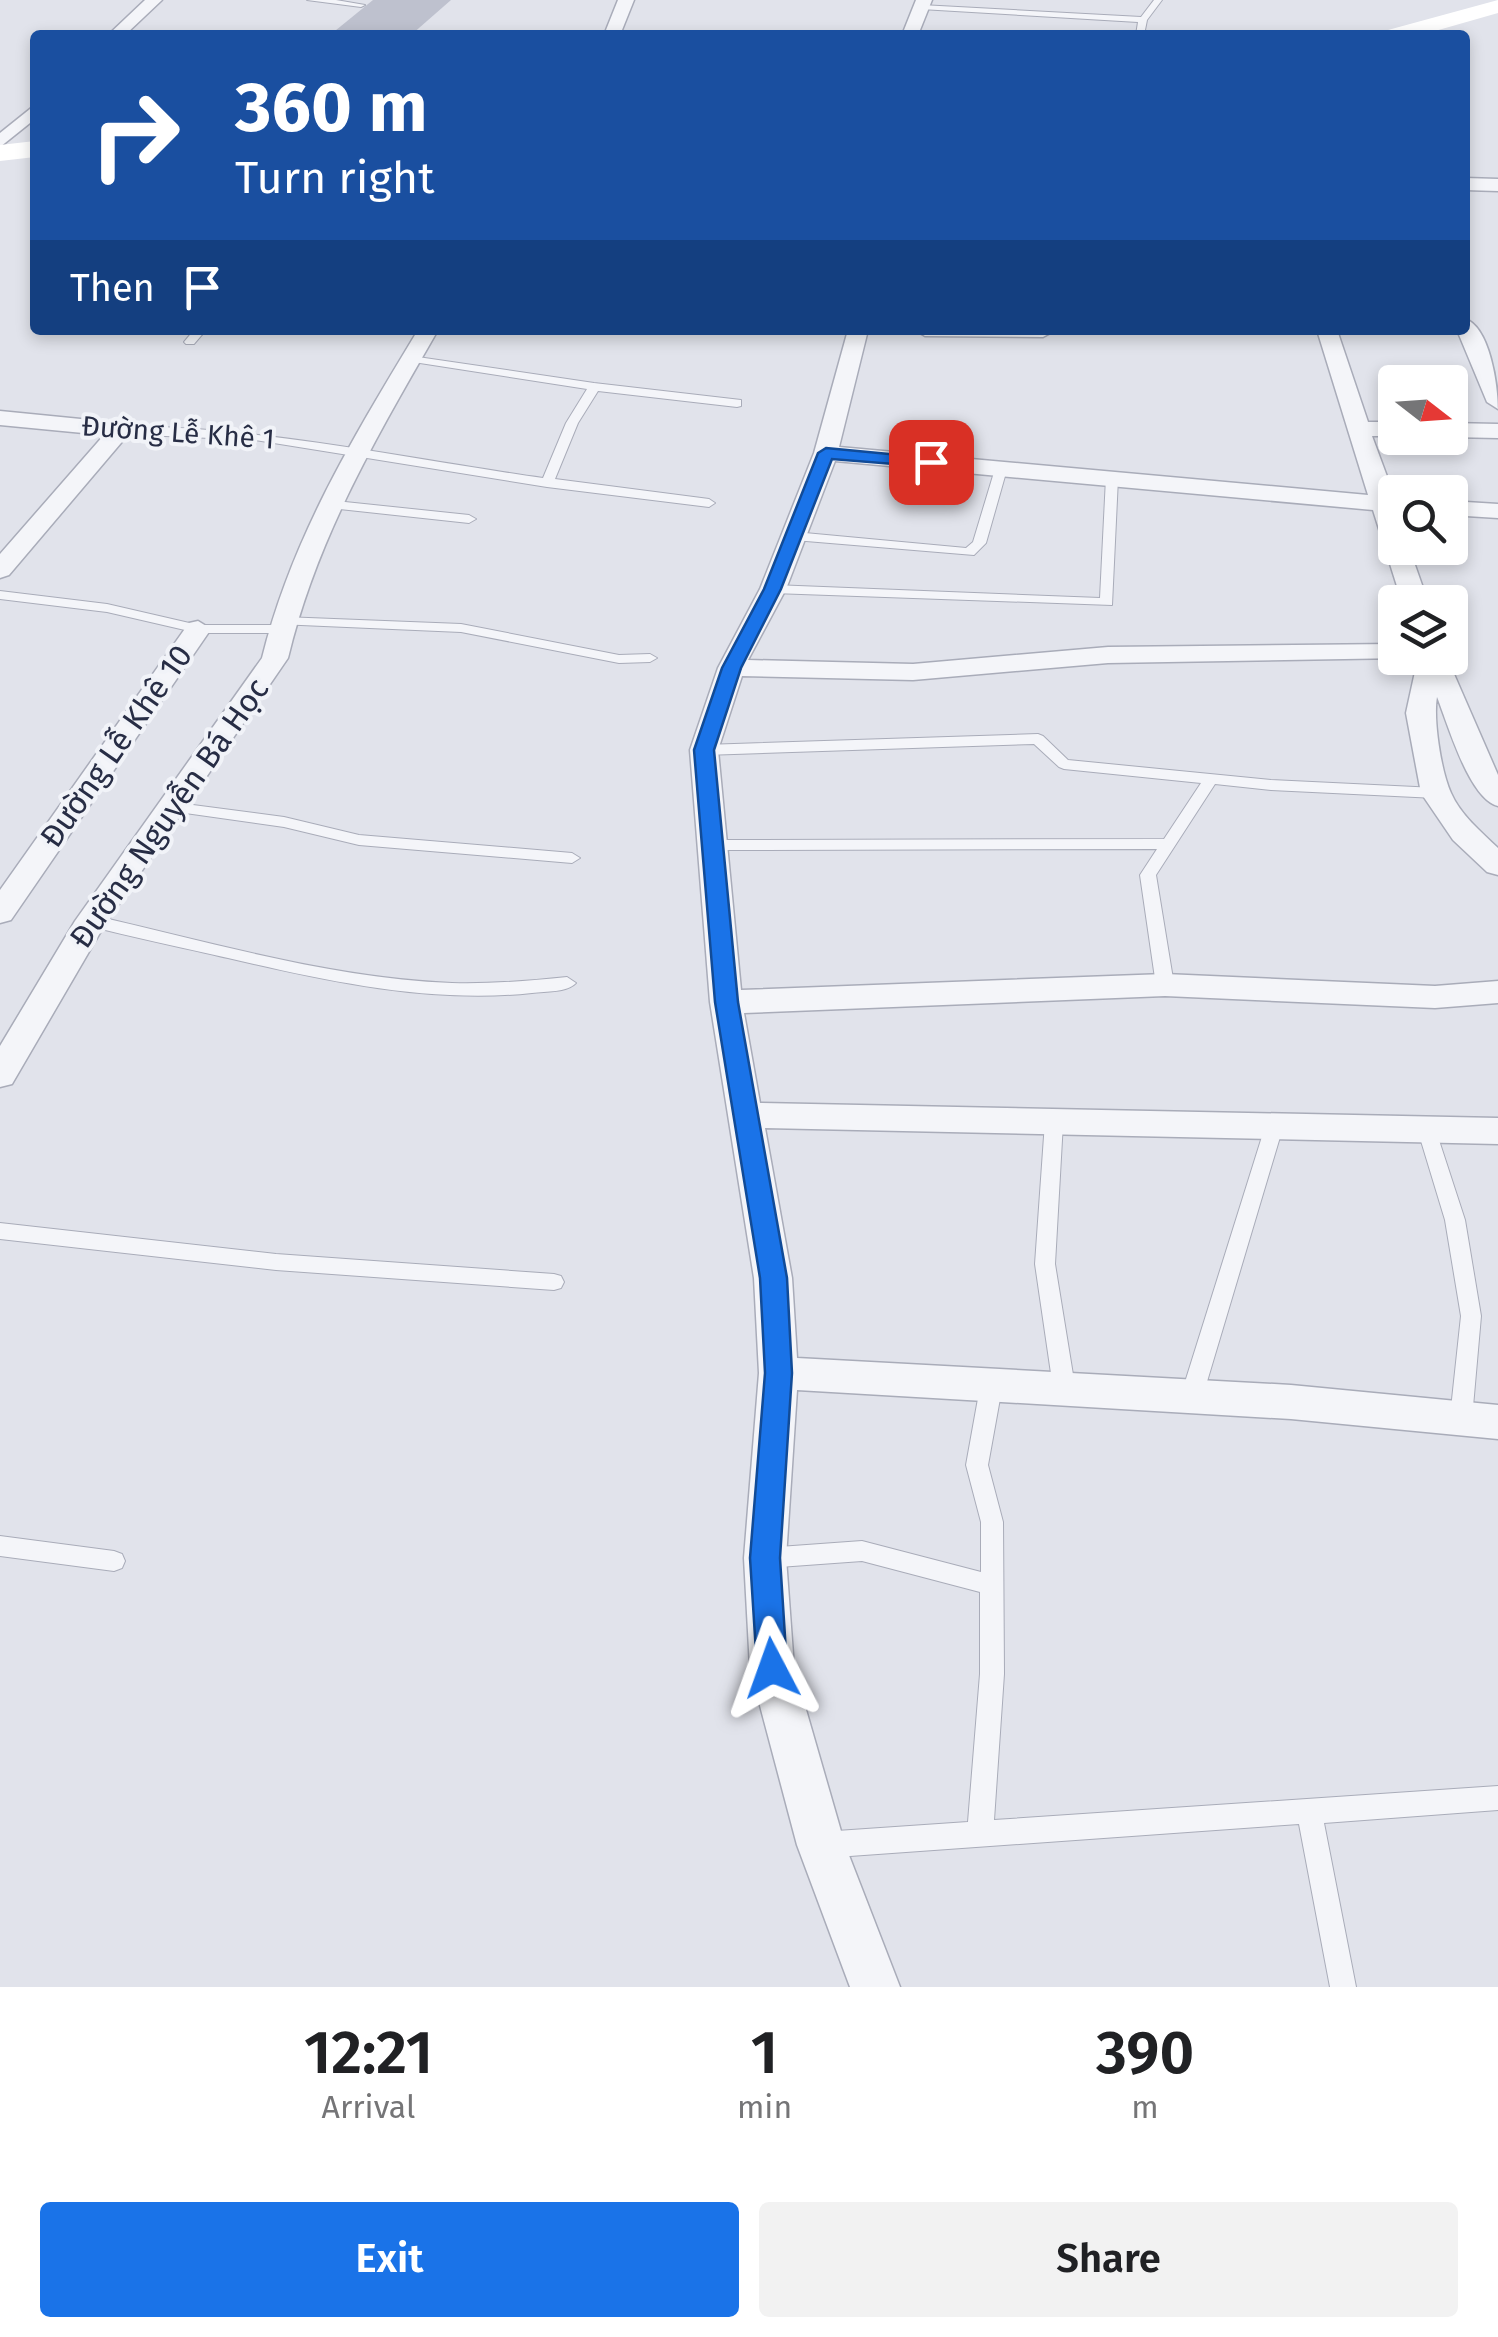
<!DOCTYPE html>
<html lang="en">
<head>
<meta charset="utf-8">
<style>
	body { margin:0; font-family:"Fira Sans",sans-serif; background:#f2f2f2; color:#202124; height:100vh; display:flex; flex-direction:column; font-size:38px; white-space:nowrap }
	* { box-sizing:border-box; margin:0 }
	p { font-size:32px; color:#757577 }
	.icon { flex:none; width:55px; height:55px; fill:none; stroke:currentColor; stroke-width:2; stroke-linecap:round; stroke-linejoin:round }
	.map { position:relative; height:1987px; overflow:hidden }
	.panel { display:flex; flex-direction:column; background:#fff; flex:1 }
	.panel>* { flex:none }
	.hud { position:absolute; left:30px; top:30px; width:1440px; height:305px; border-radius:10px; box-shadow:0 5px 15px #0003; background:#1a4fa0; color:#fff; overflow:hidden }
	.needle { width:65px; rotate:107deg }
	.controls { position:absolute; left:1378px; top:365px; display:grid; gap:20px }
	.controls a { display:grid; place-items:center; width:90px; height:90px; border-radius:10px; background:#fff; box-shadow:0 5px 15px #0003; font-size:50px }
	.pin { position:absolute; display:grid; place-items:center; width:85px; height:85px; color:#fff; margin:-42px; border-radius:20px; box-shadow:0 5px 15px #0006 }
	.me { position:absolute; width:110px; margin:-55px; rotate:356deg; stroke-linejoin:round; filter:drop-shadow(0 0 8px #0008) }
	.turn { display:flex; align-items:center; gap:35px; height:210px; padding:0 40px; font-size:45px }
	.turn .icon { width:130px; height:130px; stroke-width:2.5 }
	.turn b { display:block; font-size:70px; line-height:85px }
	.then { display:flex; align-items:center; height:95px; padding:0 40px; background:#0003; gap:20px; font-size:38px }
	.eta { display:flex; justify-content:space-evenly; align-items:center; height:170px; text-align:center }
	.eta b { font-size:60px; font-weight:600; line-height:70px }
	.primary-button { display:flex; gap:20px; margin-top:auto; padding:20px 40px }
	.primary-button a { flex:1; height:115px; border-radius:10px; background:#1a73e8; color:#fff; font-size:40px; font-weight:600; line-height:115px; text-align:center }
	.primary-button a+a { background:#f2f2f2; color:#202124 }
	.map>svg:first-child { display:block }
</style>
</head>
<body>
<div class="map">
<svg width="1498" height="1987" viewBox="0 0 1498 1987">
	<rect width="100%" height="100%" fill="#e1e3eb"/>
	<path fill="#bec1ce" d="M 373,0 L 451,0 L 411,35 L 330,35 Z"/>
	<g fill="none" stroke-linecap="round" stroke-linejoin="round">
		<g stroke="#a9acb9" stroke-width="2">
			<path id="lane" d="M 307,0 L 336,0 L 365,5 L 361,7 Z
				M 1154,0 L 1162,0 L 1147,20 L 1144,35 L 1136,35 L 1138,22 L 921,9 L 917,7 L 921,5 L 1141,17 Z
				M 194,330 L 206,330 L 194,344 L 186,344 L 184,342 Z
				M 411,356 L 594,383 L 741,400 L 741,406 L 737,407 L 598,391 L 578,423 L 555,479 L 709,499 L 715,503 L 709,507 L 547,487 L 255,440 L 121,434 L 115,430 L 121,426 C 264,427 402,458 543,478 L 566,423 L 587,389 L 407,361 L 407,357 Z
				M 1001,465 L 1007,469 L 986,543 L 974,555 L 794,540 L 787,536 L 794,532 L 966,548 L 973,542 L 995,469 Z
				M 1112,474 L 1118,478 L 1112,605 L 773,593 L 766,589 L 773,585 L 1100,598 L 1106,478 Z
				M 326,500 L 469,515 L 476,519 L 469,523 L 321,507 L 321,501 Z
				M 0,591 L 107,604 L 198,625 L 281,625 L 288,629 L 281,633 L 198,633 L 107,612 L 0,599 Z
				M 283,617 L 461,624 L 619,655 L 650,654 L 657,658 L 650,662 L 619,663 L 461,632 L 278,624 L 278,618 Z
				M 1038,734 L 1043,736 L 1068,760 L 1271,780 L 1436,788 L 1444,793 L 1436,798 L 1271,790 L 1215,784 L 1156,875 L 1174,985 L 1165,991 L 1156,985 L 1140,875 L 1157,849 L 713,850 L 705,845 L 713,840 L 1164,839 L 1201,783 L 1064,769 L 1059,767 L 1034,744 L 704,755 L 696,750 L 704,745 Z
				M 170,802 L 284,817 L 359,835 L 572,853 L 580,858 L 572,863 L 359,845 L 284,827 L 164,810 L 162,807 Z
				M 91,915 C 210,942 330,978 452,983 C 491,984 529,981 567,977 L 576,983 C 566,993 547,991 532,993 C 431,1004 326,981 228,958 C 180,947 132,937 85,925 L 83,921 L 85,917 Z
				M 1054,1115 L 1061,1117 L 1063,1122 L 1055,1264 L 1075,1387 L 1071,1393 L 1064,1396 L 1057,1393 L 1053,1387 L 1035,1264 L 1045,1122 L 1047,1117 Z
				M 1274,1120 L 1281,1122 L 1283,1127 L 1203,1395 L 1200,1401 L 1192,1404 L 1184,1401 L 1181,1395 L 1265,1127 L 1267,1122 Z
				M 1427,1124 L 1434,1126 L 1436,1131 L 1465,1220 L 1481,1316 L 1472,1418 L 1469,1424 L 1461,1427 L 1453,1424 L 1450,1418 L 1461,1316 L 1445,1220 L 1418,1131 L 1420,1126 Z
				M 0,1223 L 276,1254 L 554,1274 L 561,1276 L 564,1282 L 561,1288 L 554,1290 L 276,1270 L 0,1239 Z
				M 992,1373 L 999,1376 L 1003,1382 L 988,1465 L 1003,1522 L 1004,1674 L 994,1820 L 1498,1786 L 1498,1810 L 1324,1823 L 1356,1987 L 1330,1987 L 1299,1824 L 822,1858 L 813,1854 L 809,1845 L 813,1836 L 822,1832 L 968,1822 L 980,1674 L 980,1592 L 862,1561 L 765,1568 L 757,1565 L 754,1558 L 757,1551 L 765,1548 L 862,1541 L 981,1572 L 981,1522 L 966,1465 L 981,1382 L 985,1376 Z
				M 0,1536 L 114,1551 L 122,1554 L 125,1561 L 122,1568 L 114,1571 L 0,1556 Z"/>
		</g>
		<g stroke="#a9acb9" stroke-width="3">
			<path id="street" d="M 145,0 L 162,0 L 125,35 L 108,35 Z
				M 618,0 L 634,0 L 620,35 L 604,35 Z
				M 916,0 L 932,0 L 918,35 L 902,35 Z
				M 35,105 L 35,119 L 0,147 L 0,133 Z
				M 1465,178 L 1498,179 L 1498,191 L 1465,190 Z
				M 1465,319 C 1490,327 1498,386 1498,409 L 1487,402 L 1457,330 L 1465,330 Z
				M 418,330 L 438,330 C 377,436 317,537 288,658 L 104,926 L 12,1084 L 0,1087 L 0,1046 L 75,921 L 262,658 C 292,537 354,436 418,330 Z
				M 848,330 L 868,330 L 839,447 L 1368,495 L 1317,330 L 1337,330 L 1368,422 L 1395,422 L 1395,436 L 1372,436 L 1395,498 L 1395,548 L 1409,548 L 1428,602 L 1402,602 L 1373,510 L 835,461 L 786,589 L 748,660 L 913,664 L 1108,647 L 1395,644 L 1395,658 L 1404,658 L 1108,663 L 913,680 L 742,676 L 718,750 L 741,990 L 1165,974 L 1435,986 L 1498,981 L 1498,1003 L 1435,1008 L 1165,996 L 744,1013 L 760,1103 L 1498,1118 L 1498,1144 L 765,1128 L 792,1278 L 797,1358 L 1291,1385 L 1498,1405 L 1498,1439 L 1291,1419 L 797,1390 L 786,1558 L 794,1668 L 845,1845 L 900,1987 L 850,1987 L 797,1845 L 750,1668 L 744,1558 L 759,1373 L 754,1278 L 710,1002 L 690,750 L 718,668 L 760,589 L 814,453 Z
				M 915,330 L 1053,330 L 1054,331 L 1043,337 L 925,336 Z
				M 0,411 L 121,423 L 132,430 L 9,575 L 0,578 L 0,554 L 104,435 L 0,425 Z
				M 1450,423 L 1498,424 L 1498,438 L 1450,437 Z
				M 1450,501 L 1498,504 L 1498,518 L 1450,515 Z
				M 198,621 L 211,629 L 11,920 L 0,923 L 0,890 L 189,623 Z
				M 1418,658 L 1447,658 L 1498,775 L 1498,806 C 1469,799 1448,724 1437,697 C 1433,719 1441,771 1451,793 C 1460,814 1481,832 1498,848 L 1498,875 L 1487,872 L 1453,840 L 1421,793 L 1406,713 Z"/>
		</g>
		<use href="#lane" fill="#f4f5f9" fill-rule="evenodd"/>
		<use href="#street" fill="#f4f5f9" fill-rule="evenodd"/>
		<path fill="#fff" fill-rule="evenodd" d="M 1498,0 L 1498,13 L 1421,35 L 1384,35 L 1388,30 Z
			M 35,141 L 35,157 L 0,161 L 0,145 Z"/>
	</g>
	<path fill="#1a73e8" stroke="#114b97" stroke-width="2.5" d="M 826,448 L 931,458 L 939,462 L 931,467 L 832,459 L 781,589 L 741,668 L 714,750 L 738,1002 L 787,1278 L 792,1373 L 780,1558 L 787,1668 L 783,1678 L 772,1683 L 761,1678 L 757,1668 L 750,1558 L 765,1373 L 760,1278 L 715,1002 L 694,750 L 722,668 L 764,589 L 818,453 Z"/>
	<g text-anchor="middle" stroke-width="8" stroke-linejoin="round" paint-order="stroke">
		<g font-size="28" fill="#272d45" stroke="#f1f3f8">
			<text transform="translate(178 432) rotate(4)" y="10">Đường Lễ Khê 1</text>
		</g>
		<g font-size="32" fill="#272d45" stroke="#f1f3f8">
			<text transform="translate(116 746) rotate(-55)" y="11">Đường Lễ Khê 10</text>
			<text transform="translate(169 813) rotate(-55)" y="11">Đường Nguyễn Bá Học</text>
		</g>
	</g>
</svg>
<div class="controls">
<a><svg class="needle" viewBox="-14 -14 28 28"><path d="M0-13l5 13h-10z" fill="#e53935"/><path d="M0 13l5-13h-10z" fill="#757577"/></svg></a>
<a><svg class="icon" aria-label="search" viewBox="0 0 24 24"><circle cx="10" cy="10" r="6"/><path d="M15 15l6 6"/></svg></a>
<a><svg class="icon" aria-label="layers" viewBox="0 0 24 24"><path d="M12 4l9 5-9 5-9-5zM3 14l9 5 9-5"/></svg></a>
</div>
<div class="pin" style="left:931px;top:462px;background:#d93025"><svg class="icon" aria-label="arrive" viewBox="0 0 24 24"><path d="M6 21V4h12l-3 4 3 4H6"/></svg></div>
<svg class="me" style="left:772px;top:1668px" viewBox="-20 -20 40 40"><path d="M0-17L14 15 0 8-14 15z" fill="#1a73e8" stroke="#fff" stroke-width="4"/></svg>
<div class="hud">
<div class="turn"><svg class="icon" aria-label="right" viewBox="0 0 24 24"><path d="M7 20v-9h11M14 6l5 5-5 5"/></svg><div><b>360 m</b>Turn right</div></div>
<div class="then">Then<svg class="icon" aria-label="arrive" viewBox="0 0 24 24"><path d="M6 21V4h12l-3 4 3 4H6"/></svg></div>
</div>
</div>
<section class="panel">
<div class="eta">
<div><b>12:21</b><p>Arrival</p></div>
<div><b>1</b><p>min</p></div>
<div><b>390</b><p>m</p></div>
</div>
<div class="primary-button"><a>Exit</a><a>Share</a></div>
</section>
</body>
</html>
